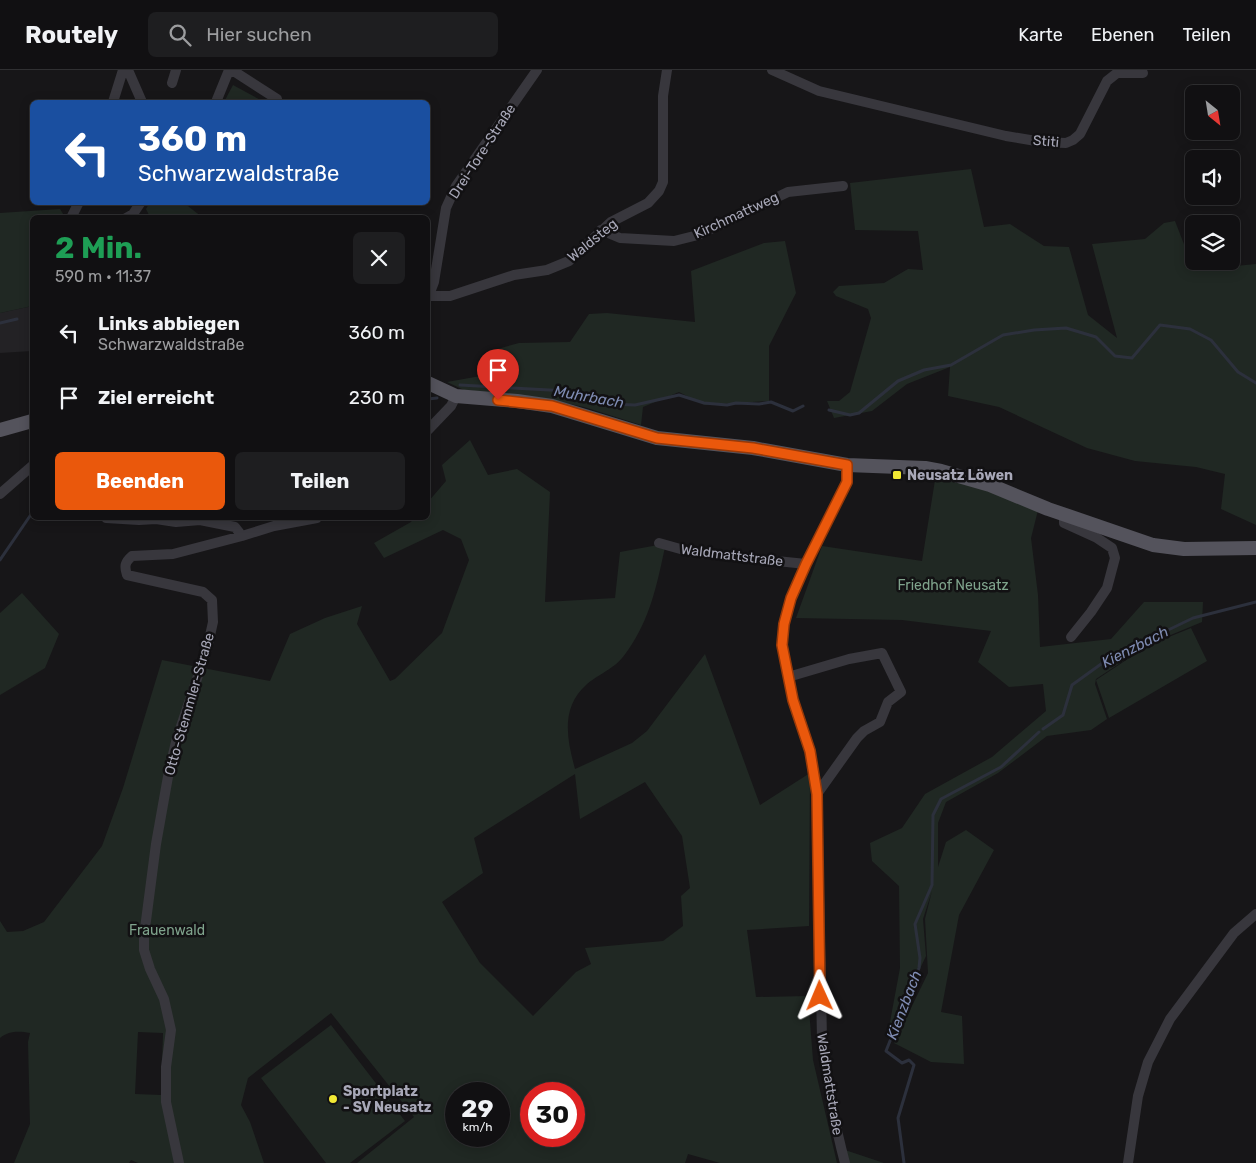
<!DOCTYPE html>
<html lang="de">
<head>
<meta charset="utf-8">
<style>
	body { margin:0; font-family:Rubik,sans-serif; background:#1e1e20; color:#f1f3f6; height:100vh; display:flex; flex-direction:column; font-size:19px; white-space:nowrap }
	* { box-sizing:border-box; margin:0 }
	p { font-size:16px; color:#9c9d9f }
	.icon { flex:none; width:28px; height:28px; fill:none; stroke:currentColor; stroke-width:2; stroke-linecap:round; stroke-linejoin:round }
	.map { position:relative; flex:1; overflow:hidden }
	.sheet { position:absolute; left:30px; top:145px; width:400px; height:305px; display:flex; flex-direction:column; background:#111012; border-radius:8px; box-shadow:0 2px 12px #0003,0 0 0 1px #303032 }
	.sheet>* { flex:none }
	.banner { position:absolute; left:30px; top:30px; width:400px; height:105px; border-radius:8px; box-shadow:0 2px 12px #0003,0 0 0 1px #303032; background:#1a4fa0; color:#fff; overflow:hidden }
	.needle { width:32px; rotate:150deg }
	.buttons { position:absolute; left:1185px; top:15px; display:grid; gap:10px }
	.buttons a { display:grid; place-items:center; width:55px; height:55px; border-radius:8px; background:#111012; box-shadow:0 2px 12px #0003,0 0 0 1px #303032; font-size:25px }
	.speed { position:absolute; left:445px; top:1012px; display:flex; gap:10px; font-size:25px; font-weight:700; text-align:center }
	.speed>* { display:grid; place-content:center; width:65px; height:65px; border-radius:50%; background:#111012; box-shadow:0 2px 12px #0003,0 0 0 1px #303032; line-height:1 }
	.speed small { font-size:12px; font-weight:400 }
	.speed .limit { border:8px solid #d22; background:#fff; color:#111 }
	.pin { position:absolute; display:grid; place-items:center; width:42px; height:42px; color:#fff; margin:-51px -21px; border-radius:50% 50% 50% 0; rotate:-45deg; box-shadow:0 0 5px #0007 }
	.pin .icon { rotate:45deg }
	.me { position:absolute; width:55px; margin:-28px; rotate:359deg; stroke-linejoin:round; filter:drop-shadow(0 0 4px #0008) }
	.turn { display:flex; align-items:center; gap:18px; height:105px; padding:0 25px; font-size:22px }
	.turn .icon { width:65px; height:65px; stroke-width:2.5 }
	.turn b { display:block; font-size:35px; line-height:42px }
	.round { display:grid; place-items:center; flex:none; width:52px; height:52px; border-radius:8px; background:#1e1e20 }
	.headline { display:flex; align-items:center; justify-content:space-between; height:85px; padding:0 25px }
	h1 { font-size:30px; font-weight:700; line-height:38px; color:#1e9e55 }
	.button { display:flex; gap:10px; margin-top:auto; padding:10px 25px }
	.button a { flex:1; height:58px; border-radius:8px; background:#ea580c; color:#fff; font-size:20px; font-weight:700; line-height:58px; text-align:center }
	.button a+a { background:#1e1e20; color:#f1f3f6 }
	ul { padding:0; list-style:none }
	li { display:flex; align-items:center; gap:15px; height:65px; padding:0 25px }
	li div { flex:1 }
	li b { display:block; font-size:19px }
	li em { font-style:normal }
	header { display:flex; align-items:center; gap:30px; box-sizing:border-box; height:70px; padding:0 25px; background:#111012; border-bottom:1px solid #303032 }
	header strong { font-size:24px }
	nav { display:flex; gap:28px; margin-inline-start:auto; font-size:18px }
	.search { width:350px; height:45px; background:#1e1e20; display:flex; align-items:center; gap:12px; box-sizing:border-box; padding:0 18px; border-radius:8px; color:#9c9d9f; font-size:19px }
	.map>svg:first-child { display:block }
</style>
</head>
<body>
<header>
<strong>Routely</strong>
<div class="search"><svg class="icon" aria-label="search" viewBox="0 0 24 24"><circle cx="10" cy="10" r="6"/><path d="M15 15l6 6"/></svg>Hier suchen</div>
<nav><a>Karte</a><a>Ebenen</a><a>Teilen</a></nav>
</header>
<div class="map">
<svg width="1256" height="1093" viewBox="0 0 1256 1093">
	<rect width="100%" height="100%" fill="#171618"/>
	<path fill="#232225" d="M 32,236 L 32,281 L 0,283 L 0,243 Z"/>
	<path fill="#202823" fill-rule="evenodd" d="M 233,15 L 264,32 L 224,32 Z
		M 971,99 L 984,157 L 1010,154 L 1044,176 L 1069,177 L 1088,245 L 1117,268 L 1092,174 L 1145,169 L 1164,153 L 1175,151 L 1194,200 L 1256,194 L 1256,455 L 1221,439 L 1225,404 L 1196,397 L 1135,391 L 1087,378 L 999,337 L 948,326 L 950,297 L 907,314 L 872,341 L 834,348 L 827,331 L 839,331 L 850,322 L 871,248 L 868,239 L 836,226 L 833,222 L 839,216 L 884,213 L 908,199 L 923,200 L 918,161 L 855,160 L 850,113 Z
		M 150,132 L 184,133 L 202,147 L 150,147 L 146,139 Z
		M 60,139 L 65,147 L 32,148 L 32,236 L 0,243 L 0,143 Z
		M 785,171 L 796,223 L 769,276 L 769,331 L 705,335 L 679,322 L 643,337 L 641,355 L 584,337 L 537,327 L 464,320 L 447,312 L 486,305 L 487,282 L 519,273 L 570,272 L 589,244 L 607,243 L 695,252 L 691,201 L 764,173 Z
		M 470,370 L 488,405 L 517,399 L 550,422 L 545,532 L 615,528 L 620,482 L 658,475 L 665,477 C 658,510 651,545 632,574 C 627,582 620,592 612,597 C 604,603 594,608 587,614 C 560,638 567,669 575,699 L 632,673 L 647,661 L 705,584 L 760,735 L 810,703 L 809,856 L 747,860 L 756,927 L 808,926 L 813,990 L 837,1093 L 720,1093 L 688,1084 L 685,1093 L 357,1093 L 414,1047 L 331,943 L 248,1008 L 241,1035 L 250,1052 L 264,1093 L 138,1093 L 131,1090 L 129,1093 L 14,1093 L 30,1054 L 28,972 L 30,963 C 18,961 9,961 0,968 L 0,851 L 7,862 L 23,861 L 44,852 L 102,776 L 123,718 L 162,590 L 270,611 L 290,564 L 325,548 L 362,536 L 357,554 L 390,611 L 395,609 L 442,563 L 469,490 L 461,469 L 443,460 L 384,488 L 374,473 L 411,452 L 414,448 L 428,448 L 428,432 L 446,411 L 442,395 ZM 575,704 L 580,749 L 645,712 L 682,766 L 690,818 L 681,826 L 683,856 L 663,871 L 585,878 L 591,894 L 576,902 L 533,946 L 480,893 L 442,832 L 483,803 L 474,768 ZM 138,962 L 163,963 L 161,1025 L 135,1024 ZM 456,1024 L 499,1024 L 499,1066 L 456,1066 ZM 531,1024 L 574,1024 L 574,1066 L 531,1066 Z
		M 936,404 L 976,416 L 1038,440 L 1031,468 L 1038,525 L 1040,577 L 1111,569 L 1144,532 L 1203,532 L 1202,552 L 1149,574 L 1096,609 L 1095,614 L 1107,649 L 1091,660 L 1047,666 L 998,703 L 946,732 L 938,753 L 938,797 L 946,772 L 966,760 L 994,780 L 959,845 L 941,942 L 962,946 L 964,994 L 931,992 L 894,973 L 928,903 L 925,849 L 932,821 L 923,849 L 926,886 L 887,968 L 900,898 L 899,816 L 872,791 L 870,773 L 902,758 L 925,724 L 992,687 L 1046,641 L 1043,614 L 1009,617 L 978,592 L 991,561 L 902,550 L 796,548 L 822,476 L 922,491 Z
		M 22,523 L 59,564 L 45,598 L 0,625 L 0,543 Z
		M 1191,558 L 1207,591 L 1109,648 L 1096,610 L 1149,575 Z
		M 331,955 L 405,1051 L 350,1093 L 326,1093 L 261,1008 Z
		M 845,1080 L 884,1093 L 848,1093 Z"/>
	<g fill="none" stroke-linecap="round" stroke-linejoin="round">
		<path stroke="#2c303c" stroke-width="3" d="M 0,253 L 17,249
			M 460,315 L 568,321 L 610,334 L 635,335 L 679,325 L 704,333 L 727,335 L 736,333 L 759,334 L 771,332 L 793,341 L 803,336
			M 428,329 L 437,328
			M 829,340 L 850,345 L 859,343 L 898,311 L 924,300 L 951,295 L 1003,265 L 1034,260 L 1066,258 L 1096,267 L 1115,286 L 1132,288 L 1160,255 L 1190,259 L 1211,270 L 1238,302 L 1256,313
			M 0,490 L 32,443
			M 1043,659 L 1063,645 L 1072,615 L 1108,589 L 1193,548 L 1256,532
			M 904,1093 L 898,1048 L 914,995 L 909,990 L 902,993 L 886,981 L 919,898 L 920,888 L 915,854 L 932,815 L 933,745 L 941,729 L 1001,697 L 1039,662"/>
		<path stroke="#38373d" stroke-width="10" d="M 128,0 L 142,32
			M 232,0 L 277,29
			M 772,0 L 819,21 L 1006,66 L 1042,72 L 1066,73 L 1073,70 L 1080,64 L 1107,11 L 1117,3 L 1143,3
			M 172,13 L 176,0
			M 113,32 L 123,0
			M 216,32 L 229,0
			M 71,148 L 79,132
			M 126,148 L 133,144 L 141,132
			M 601,160 L 620,168 L 674,171 L 698,165 L 788,122 L 843,116
			M 429,225 L 434,212 L 446,138 L 456,116 L 537,0
			M 428,226 L 450,226 L 514,205 L 547,200 L 569,191 L 611,152 L 648,133 L 659,121 L 663,112 L 663,26 L 667,0
			M 428,360 L 451,336 L 456,326
			M 0,424 L 32,396
			M 1064,445 L 1064,453 L 1097,468 L 1112,478 L 1115,488 L 1107,518 L 1091,542 L 1071,567
			M 106,448 L 139,450 L 156,449 L 176,452 L 200,450 L 235,457 L 242,466
			M 659,473 L 691,482 L 806,494
			M 788,607 L 849,589 L 882,583 L 901,622 L 888,632 L 880,652 L 864,661 L 857,668 L 817,724
			M 179,1093 L 166,1032 L 166,997 L 171,960 L 164,929 L 150,899 L 144,880 L 144,866 L 156,774 L 169,701 L 177,668 L 207,579 L 213,552 L 212,530 L 203,522 L 127,505 C 124,496 125,492 132,486 L 173,484 L 242,466 L 274,456 L 317,448
			M 845,1093 C 834,1052 827,1011 822,969 L 817,724 L 810,681 L 793,630 L 782,575 L 784,554 L 791,529 L 806,494 L 847,412 L 847,395
			M 1128,1093 L 1138,1026 L 1148,992 L 1170,949 L 1234,863 L 1256,844"/>
		<path stroke="#54535c" stroke-width="14" d="M 428,313 L 456,326 L 517,331 L 552,336 L 657,368 L 753,378 L 847,395 L 925,398 L 941,401 L 990,415 L 1048,439 L 1153,475 L 1184,479 L 1256,478
			M 0,360 L 32,351"/>
	</g>
	<g fill="none" stroke-linecap="round" stroke-linejoin="round">
		<g stroke="#983908" stroke-width="12">
			<path id="route" d="M 498,330 L 552,336 L 657,368 L 753,378 L 847,395 L 847,412 L 806,494 L 791,528 L 784,554 L 782,575 L 793,630 L 810,681 L 817,724 L 820,926"/>
		</g>
		<use href="#route" stroke="#ea580c" stroke-width="9"/>
	</g>
	<g fill="#f2e934" stroke="#121113" stroke-width="2">
		<rect x="892" y="400" width="10" height="10" rx="2.5"/>
		<circle cx="333" cy="1029" r="5"/>
	</g>
	<g text-anchor="middle" stroke-width="5" stroke-linejoin="round" paint-order="stroke">
		<g font-size="14" fill="#a8a8b8" stroke="#121113">
			<text transform="translate(1046 71) rotate(5)" y="5">Stiti</text>
			<text transform="translate(482 81) rotate(-57)" y="5">Drei-Tore-Straße</text>
			<text transform="translate(736 145) rotate(-25)" y="5">Kirchmattweg</text>
			<text transform="translate(592 170) rotate(-39)" y="5">Waldsteg</text>
			<text transform="translate(732 485) rotate(7)" y="5">Waldmattstraße</text>
			<text transform="translate(189 634) rotate(-74)" y="5">Otto-Stemmler-Straße</text>
			<text transform="translate(830 1014) rotate(81)" y="5">Waldmattstraße</text>
		</g>
		<g font-size="14" font-weight="bold" fill="#a8a8b8" stroke="#121113" text-anchor="start">
			<text x="907" y="410">Neusatz Löwen</text>
			<text x="343" y="1026">Sportplatz<tspan x="343" dy="16">- SV Neusatz</tspan></text>
		</g>
		<g font-size="14" fill="#7fa38c" stroke="#121113">
			<text x="953" y="520">Friedhof Neusatz</text>
			<text x="167" y="865">Frauenwald</text>
		</g>
		<g font-size="15" font-style="italic" fill="#7f8cb3" stroke="#121113">
			<text transform="translate(589 327) rotate(10)" y="5">Muhrbach</text>
			<text transform="translate(1135 577) rotate(-27)" y="5">Kienzbach</text>
			<text transform="translate(904 935) rotate(-69)" y="5">Kienzbach</text>
		</g>
	</g>
</svg>
<div class="buttons">
<a><svg class="needle" viewBox="-14 -14 28 28"><path d="M0-13l5 13h-10z" fill="#e53935"/><path d="M0 13l5-13h-10z" fill="#9c9d9f"/></svg></a>
<a><svg class="icon" aria-label="sound" viewBox="0 0 24 24"><path d="M4 9h4l5-4v14l-5-4H4zM17 9q2 3 0 6"/></svg></a>
<a><svg class="icon" aria-label="layers" viewBox="0 0 24 24"><path d="M12 4l9 5-9 5-9-5zM3 14l9 5 9-5"/></svg></a>
</div>
<div class="speed"><div>29<small>km/h</small></div><div class="limit">30</div></div>
<div class="pin" style="left:498px;top:330px;background:#d93025"><svg class="icon" aria-label="arrive" viewBox="0 0 24 24"><path d="M6 21V4h12l-3 4 3 4H6"/></svg></div>
<svg class="me" style="left:820px;top:926px" viewBox="-20 -20 40 40"><path d="M0-17L14 15 0 8-14 15z" fill="#ea580c" stroke="#fff" stroke-width="4"/></svg>
<div class="banner">
<div class="turn"><svg class="icon" aria-label="left" viewBox="0 0 24 24"><path d="M17 20v-9H6M10 6l-5 5 5 5"/></svg><div><b>360 m</b>Schwarzwaldstraße</div></div>
</div>
<section class="sheet">
<div class="headline"><div><h1>2 Min.</h1><p>590 m · 11:37</p></div><a class="round"><svg class="icon" aria-label="close" viewBox="0 0 24 24"><path d="M6 6l12 12M18 6L6 18"/></svg></a></div>
<ul>
<li><svg class="icon" aria-label="left" viewBox="0 0 24 24"><path d="M17 20v-9H6M10 6l-5 5 5 5"/></svg><div><b>Links abbiegen</b><p>Schwarzwaldstraße</p></div><em>360 m</em></li>
<li><svg class="icon" aria-label="arrive" viewBox="0 0 24 24"><path d="M6 21V4h12l-3 4 3 4H6"/></svg><div><b>Ziel erreicht</b></div><em>230 m</em></li>
</ul>
<div class="button"><a>Beenden</a><a>Teilen</a></div>
</section>
</div>
</body>
</html>
